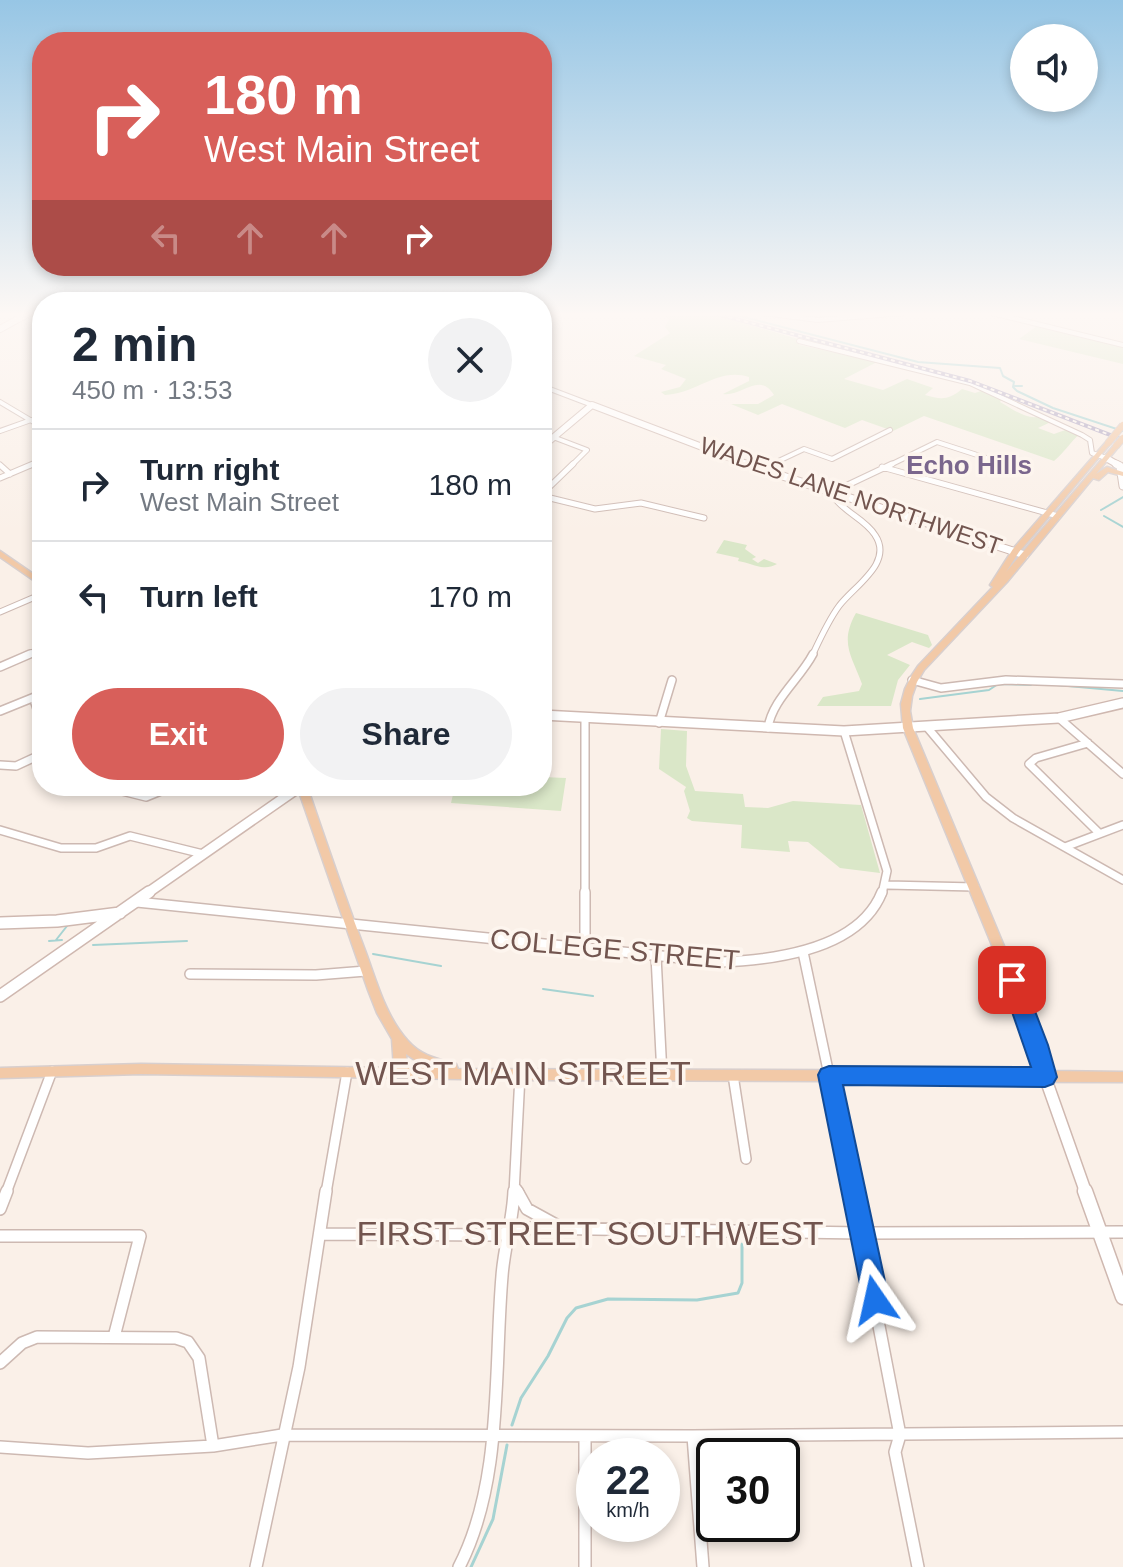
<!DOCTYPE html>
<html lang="en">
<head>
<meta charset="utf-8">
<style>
	body { margin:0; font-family:Helvetica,sans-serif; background:#f2f2f3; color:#1f2937; height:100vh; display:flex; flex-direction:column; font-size:30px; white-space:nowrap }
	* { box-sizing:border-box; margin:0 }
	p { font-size:26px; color:#747a83 }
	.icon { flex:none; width:44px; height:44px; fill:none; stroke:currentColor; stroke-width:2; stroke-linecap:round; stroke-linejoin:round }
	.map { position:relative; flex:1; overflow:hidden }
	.drawer { position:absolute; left:32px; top:292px; width:520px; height:504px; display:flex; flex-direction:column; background:#fff; border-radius:32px; box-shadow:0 4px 12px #0003 }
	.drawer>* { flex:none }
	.guide { position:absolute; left:32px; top:32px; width:520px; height:244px; border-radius:32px; box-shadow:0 4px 12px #0003; background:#d85f5a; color:#fff; overflow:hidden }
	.buttons { position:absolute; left:1010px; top:24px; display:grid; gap:16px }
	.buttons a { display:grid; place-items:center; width:88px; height:88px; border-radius:50%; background:#fff; box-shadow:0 4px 12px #0003; font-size:40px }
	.speed { position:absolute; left:576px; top:1438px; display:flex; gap:16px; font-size:40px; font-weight:700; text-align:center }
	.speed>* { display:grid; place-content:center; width:104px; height:104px; border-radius:50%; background:#fff; box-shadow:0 4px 12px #0003; line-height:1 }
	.speed small { font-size:20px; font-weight:400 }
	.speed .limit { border:4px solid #111; border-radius:12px; background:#fff; color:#111 }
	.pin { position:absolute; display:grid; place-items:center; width:68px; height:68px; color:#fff; margin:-34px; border-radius:16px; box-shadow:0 4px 12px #0006 }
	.me { position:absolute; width:88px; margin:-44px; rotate:349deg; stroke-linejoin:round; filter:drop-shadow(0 0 6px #0008) }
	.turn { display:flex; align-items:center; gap:28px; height:168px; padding:0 40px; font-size:36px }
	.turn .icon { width:104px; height:104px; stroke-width:2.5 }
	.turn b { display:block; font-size:56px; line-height:68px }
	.lanes { display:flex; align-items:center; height:76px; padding:0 40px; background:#0003; justify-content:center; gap:40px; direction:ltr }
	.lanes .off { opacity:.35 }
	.round { display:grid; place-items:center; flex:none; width:84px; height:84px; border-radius:42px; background:#f2f2f3 }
	.overview { display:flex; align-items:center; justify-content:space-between; height:136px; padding:0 40px }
	h1 { font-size:48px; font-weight:800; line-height:60px }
	.action { display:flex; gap:16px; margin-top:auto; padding:16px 40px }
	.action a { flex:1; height:92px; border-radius:48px; background:#d85f5a; color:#fff; font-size:32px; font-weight:800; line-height:92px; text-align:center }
	.action a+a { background:#f2f2f3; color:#1f2937 }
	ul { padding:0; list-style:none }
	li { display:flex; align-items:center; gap:24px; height:112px; padding:0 40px; border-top:2px solid #e0e1e3 }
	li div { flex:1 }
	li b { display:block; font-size:30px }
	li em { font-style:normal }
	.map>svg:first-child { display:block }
</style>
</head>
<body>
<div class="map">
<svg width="1123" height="1567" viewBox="0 0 1123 1567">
	<rect width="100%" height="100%" fill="#faf0e8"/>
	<path fill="#dae7c8" d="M 660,313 L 708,313 L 798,339 L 796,342 L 800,345 L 877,362 L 844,379 L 883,390 L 907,379 L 933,388 L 925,395 C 941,400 949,400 962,389 L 975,393 L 984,390 L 1003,397 L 1000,402 C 1013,409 1027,421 1042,416 L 1053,421 L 1038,428 L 1054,434 L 1068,429 L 1080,434 C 1070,442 1065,452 1054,461 L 924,416 L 893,431 L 862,420 L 845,428 L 782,404 L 758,415 L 731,404 L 758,404 L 774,395 C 759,371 742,397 723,394 L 749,381 L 749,377 C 718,367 696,394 665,395 L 661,392 L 680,387 L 686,379 L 661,369 L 666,365 L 634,356 L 670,333 L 665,327 L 669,319 Z
		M 1037,326 L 1123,346 L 1123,364 L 1019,339 Z
		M 724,540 L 747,545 L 745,549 L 756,557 L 752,559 L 758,563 L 764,559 L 777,564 C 763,572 753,563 738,561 L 739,558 L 716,553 Z
		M 856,613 L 928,635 L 932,645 L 929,648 L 912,642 L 887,655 L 910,665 L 898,680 L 891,706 L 817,706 L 823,697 L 859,691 L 862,684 C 852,656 839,643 856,613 Z
		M 661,729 L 687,731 L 686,766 L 695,791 L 743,794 L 745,807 L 768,808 L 793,801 L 861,805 L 880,873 L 840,868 L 808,842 L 788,841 L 790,852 L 741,848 L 742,825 L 692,821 L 687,818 L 690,811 L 684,791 L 686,787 L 659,769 Z
		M 542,777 L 566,778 L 561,811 L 451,803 L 455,786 L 542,786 Z"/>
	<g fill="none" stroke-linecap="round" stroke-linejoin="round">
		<path stroke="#a6d3d2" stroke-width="2" d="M 728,313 L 918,362 L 1000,368 L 1003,376 L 1014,382 L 1013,387 L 1017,391 L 1053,408 L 1123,431
			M 1015,386 L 1022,386
			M 1101,510 L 1123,497
			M 1104,516 L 1123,527
			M 1057,685 L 1123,691
			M 920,699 L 989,690 L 998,684 L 1031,685
			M 56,940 L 67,926
			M 49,941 L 62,940
			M 93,945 L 187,941
			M 373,954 L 441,966
			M 543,989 L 593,996"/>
		<path stroke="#a6d3d2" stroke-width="3" d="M 512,1425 L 521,1398 L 548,1356 L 567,1318 L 576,1308 L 608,1299 L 697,1300 L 738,1293 L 742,1283 L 742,1244
			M 471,1567 L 493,1519 L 507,1445"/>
		<g stroke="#cdb9b2" stroke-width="6">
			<path id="street-far4" d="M 763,313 L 818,320 L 904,313
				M 992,313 L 1123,345
				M 799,341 L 970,383 L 1082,435 L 1090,440 L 1092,453 L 1106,458
				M 542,386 L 592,405
				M 0,402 L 42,427
				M 0,431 L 31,420
				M 553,437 L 587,450 L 571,466
				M 542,438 L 550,440
				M 29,466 L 42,460
				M 768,466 L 804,449 L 832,459 L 890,430
				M 888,466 L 937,442 L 1011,466"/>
		</g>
		<g stroke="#cdb9b2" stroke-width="7">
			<path id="street-far3" d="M 1005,464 L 1012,466
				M 0,465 L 10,474
				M 882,467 L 1058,516
				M 761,469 L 772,464
				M 0,478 L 33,464
				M 542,494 L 573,464
				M 542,496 L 595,509 L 641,503 L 704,518
				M 0,612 L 42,594
				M 25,656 L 42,648
				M 812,656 C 820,639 828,621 839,606 C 854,586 894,563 875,535 C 865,519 845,513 834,497 L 835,491 L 892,464"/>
		</g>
		<g stroke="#cdb9b2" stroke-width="10">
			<path id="street-far2" d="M 0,667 L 30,654
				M 912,680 L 941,688 L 1006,680 L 1123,684
				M 42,699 L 35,703 L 42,724
				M 0,711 L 42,694
				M 585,718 L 585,894
				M 1059,718 L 1123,774
				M 659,723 L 672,680
				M 927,727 L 986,797 L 1013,818 L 1123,880
				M 768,728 C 772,700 800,679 813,654
				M 844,731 L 887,871 L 882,894
				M 1088,743 L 1036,758 L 1029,764 L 1098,832
				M 0,765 L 16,766 L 42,754
				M 102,786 L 146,797 L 173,786
				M 0,830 L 61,848 L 96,848 L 130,836 L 203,854
				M 1065,847 L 1123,825
				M 887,885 L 975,887"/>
		</g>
		<g stroke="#cdb9b2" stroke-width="12">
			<path id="street-far1" d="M 585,892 L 585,948
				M 137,902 L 720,962 C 774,960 859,950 882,892
				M 803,952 L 854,1193
				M 656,956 L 662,1075
				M 190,974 L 316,975 L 366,971
				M 733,1075 L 746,1159
				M 516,1188 L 519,1193
				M 6,1193 L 52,1071
				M 326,1193 L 347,1072
				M 514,1193 L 520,1075"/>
		</g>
		<g stroke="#cdb9b2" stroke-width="14">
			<path id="street" d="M 517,1191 L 527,1209 L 558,1226
				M 853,1191 L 900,1435 L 895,1452 L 918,1567
				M 0,1209 L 7,1191
				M 321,1234 L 497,1235 L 526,1228 L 862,1233 L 1123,1232
				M 0,1236 L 140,1236 L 114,1337
				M 0,1363 L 22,1343 L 37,1337 L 176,1338 L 188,1342 L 199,1358 L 213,1446
				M 693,1436 L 703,1567
				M 585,1437 L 585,1567
				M 0,1447 L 88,1453 L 213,1446 L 282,1435 L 693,1436 L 1123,1432
				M 256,1567 L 299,1367 L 326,1191
				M 459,1567 C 503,1482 494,1370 502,1276 C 504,1247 513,1220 514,1191"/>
		</g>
		<g stroke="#cfb8b0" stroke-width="8">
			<path id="secondary-far4" d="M 0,329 L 29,313
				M 542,447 L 592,405 L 752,466
				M 1106,458 L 1120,466"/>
		</g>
		<g stroke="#cfb8b0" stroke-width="9">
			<path id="secondary-far3" d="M 746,464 L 1025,555
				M 1116,464 L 1120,466 L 1123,486"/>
		</g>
		<g stroke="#cfb8b0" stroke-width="12">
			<path id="secondary-far2" d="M 542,715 L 844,731 L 1059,718 L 1123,703
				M 146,894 L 301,786"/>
		</g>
		<g stroke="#cfb8b0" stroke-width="14">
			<path id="secondary-far1" d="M 0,923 L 57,921 L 120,913
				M 0,996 L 149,892
				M 1045,1077 L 1086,1193"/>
		</g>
		<g stroke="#cfb8b0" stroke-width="17">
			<path id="secondary" d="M 1085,1191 L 1123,1297"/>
		</g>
		<g stroke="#d8cfce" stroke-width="3">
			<path id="primary" d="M 1106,442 L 1111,443 L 1019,552 L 1006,572 L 1114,445 L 1116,444 L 1119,446 L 1096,474 L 1107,467 L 1123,472 L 1123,476 L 1108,472 L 1099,480 L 1093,478 L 1007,582 L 924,670 L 917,682 L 912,696 L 910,711 L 913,728 L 1024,994 L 1050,1071 L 1123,1072 L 1123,1082 L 530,1080 L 141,1074 L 0,1078 L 0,1068 L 141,1064 L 394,1068 L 392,1039 L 377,1013 L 368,990 L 297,786 L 307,786 C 326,842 345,898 366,953 C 377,983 386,1017 408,1041 C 421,1056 438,1059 456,1064 L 458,1069 L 1037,1071 L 1012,994 L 903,728 L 901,704 L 905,689 L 912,675 L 918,666 L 993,587 L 990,585 L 1013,549 ZM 406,1054 L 421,1064 L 432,1068 L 407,1068 Z
				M 0,551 L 42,580 L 42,586 L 0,557 Z"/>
		</g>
		<use href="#street-far4" stroke="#fff" stroke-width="4"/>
		<use href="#street-far3" stroke="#fff" stroke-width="5"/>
		<use href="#street-far2" stroke="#fff" stroke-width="7"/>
		<use href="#street-far1" stroke="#fff" stroke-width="9"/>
		<use href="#street" stroke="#fff" stroke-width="11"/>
		<use href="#secondary-far4" stroke="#fff" stroke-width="6"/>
		<use href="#secondary-far3" stroke="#fff" stroke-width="7"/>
		<use href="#secondary-far2" stroke="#fff" stroke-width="9"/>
		<use href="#secondary-far1" stroke="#fff" stroke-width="11"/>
		<use href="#secondary" stroke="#fff" stroke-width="14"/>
		<use href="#primary" fill="#f2c9a7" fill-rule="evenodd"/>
		<g stroke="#b1a7c3" stroke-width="4">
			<path id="rail" d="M 713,313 L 970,381 L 1123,440"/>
		</g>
		<use href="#rail" stroke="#fdf5ee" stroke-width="2" stroke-dasharray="4" stroke-linecap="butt"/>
		<g stroke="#d8cfce" stroke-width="8" stroke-linecap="butt">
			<path id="primary-bridge" d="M 1108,443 L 1123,425
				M 1116,446 L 1123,438"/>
		</g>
		<use href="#primary-bridge" stroke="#f2c9a7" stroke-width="6"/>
	</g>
	<linearGradient id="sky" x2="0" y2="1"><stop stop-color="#97c6e5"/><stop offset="0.59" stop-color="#fdf8f5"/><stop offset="1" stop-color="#fdf8f5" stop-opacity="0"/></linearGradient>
	<rect width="1123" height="533" fill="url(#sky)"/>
	<path fill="#1a73e8" stroke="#114b97" stroke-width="2" d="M 1012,972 L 1020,974 L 1023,980 L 1048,1045 L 1057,1077 L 1053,1084 L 1045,1087 L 843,1085 L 889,1300 L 885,1309 L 875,1313 L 865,1309 L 818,1075 L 821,1069 L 829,1066 L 1031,1067 L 1001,980 L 1004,974 Z"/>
	<g text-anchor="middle" stroke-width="7" stroke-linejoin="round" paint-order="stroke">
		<g font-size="24" fill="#72554f" stroke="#fdf5ee">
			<text transform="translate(851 496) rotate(19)" y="8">WADES LANE NORTHWEST</text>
		</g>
		<g font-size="26" font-weight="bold" fill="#7a668d" stroke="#fdf5ee">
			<text x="969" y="474">Echo Hills</text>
		</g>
		<g font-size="28" fill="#72554f" stroke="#fdf5ee">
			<text transform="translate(615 949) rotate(5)" y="10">COLLEGE STREET</text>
		</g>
		<g font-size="34" fill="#72554f" stroke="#fdf5ee">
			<text x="523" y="1085">WEST MAIN STREET</text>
			<text x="590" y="1245">FIRST STREET SOUTHWEST</text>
		</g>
	</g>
</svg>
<div class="buttons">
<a><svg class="icon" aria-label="sound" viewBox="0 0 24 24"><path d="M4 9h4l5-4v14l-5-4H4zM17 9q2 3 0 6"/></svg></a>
</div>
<div class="speed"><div>22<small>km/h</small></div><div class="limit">30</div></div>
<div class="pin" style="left:1012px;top:980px;background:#d93025"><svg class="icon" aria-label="arrive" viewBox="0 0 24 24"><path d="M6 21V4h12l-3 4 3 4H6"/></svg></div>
<svg class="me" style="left:875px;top:1300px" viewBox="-20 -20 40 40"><path d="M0-17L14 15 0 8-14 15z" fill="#1a73e8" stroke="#fff" stroke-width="4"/></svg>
<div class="guide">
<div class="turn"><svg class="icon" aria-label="right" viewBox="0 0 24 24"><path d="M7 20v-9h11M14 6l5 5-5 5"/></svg><div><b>180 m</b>West Main Street</div></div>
<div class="lanes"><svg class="icon off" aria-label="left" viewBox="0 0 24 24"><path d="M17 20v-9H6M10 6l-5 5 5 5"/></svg><svg class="icon off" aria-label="ahead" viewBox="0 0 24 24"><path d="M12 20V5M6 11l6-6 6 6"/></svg><svg class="icon off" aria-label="ahead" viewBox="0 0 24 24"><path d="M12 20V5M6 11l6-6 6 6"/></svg><svg class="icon" aria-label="right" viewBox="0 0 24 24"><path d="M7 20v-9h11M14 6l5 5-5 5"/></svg></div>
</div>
<section class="drawer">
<div class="overview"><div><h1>2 min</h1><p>450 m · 13:53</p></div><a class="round"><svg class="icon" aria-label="close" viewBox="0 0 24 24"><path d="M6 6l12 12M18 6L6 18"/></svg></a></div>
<ul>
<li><svg class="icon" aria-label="right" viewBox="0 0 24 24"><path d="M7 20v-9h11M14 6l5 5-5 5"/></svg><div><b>Turn right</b><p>West Main Street</p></div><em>180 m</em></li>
<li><svg class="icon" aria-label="left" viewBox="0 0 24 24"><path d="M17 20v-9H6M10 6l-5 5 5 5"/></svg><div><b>Turn left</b></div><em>170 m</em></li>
</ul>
<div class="action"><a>Exit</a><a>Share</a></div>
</section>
</div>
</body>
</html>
